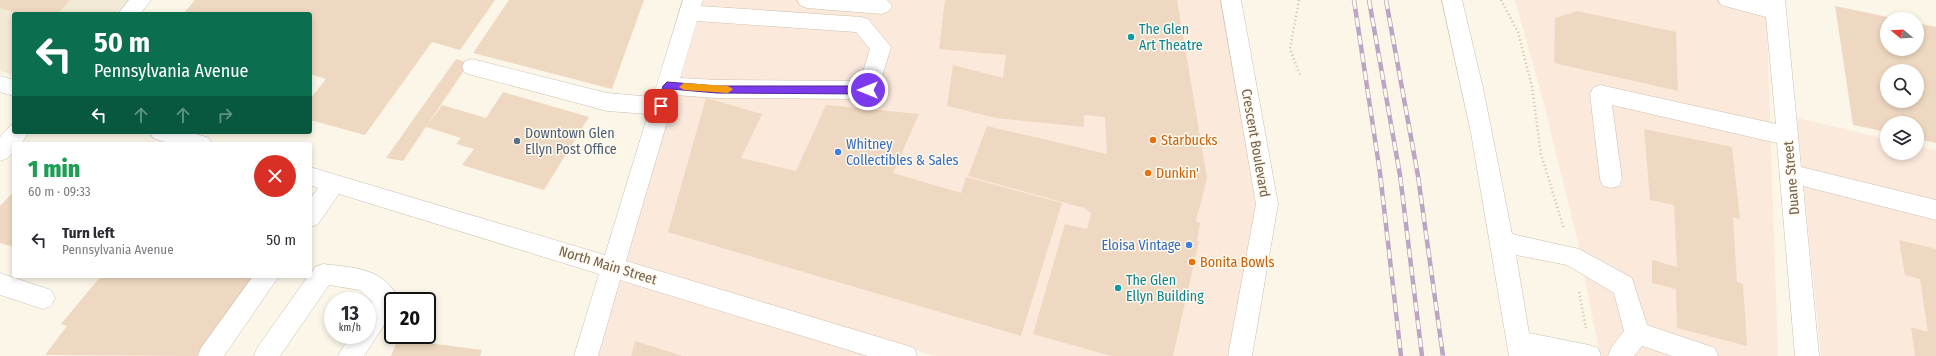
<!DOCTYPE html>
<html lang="en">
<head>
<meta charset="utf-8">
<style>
	body { margin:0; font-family:"Fira Sans Condensed",sans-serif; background:#f7f7f7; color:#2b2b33; height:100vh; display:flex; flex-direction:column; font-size:15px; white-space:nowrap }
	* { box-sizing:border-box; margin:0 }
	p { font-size:13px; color:#7c7c81 }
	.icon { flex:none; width:22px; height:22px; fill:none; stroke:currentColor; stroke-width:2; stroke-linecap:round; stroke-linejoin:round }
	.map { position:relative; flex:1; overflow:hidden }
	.drawer { position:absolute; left:12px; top:142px; width:300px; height:136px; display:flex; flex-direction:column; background:#fff; border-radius:4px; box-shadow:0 2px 6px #0003 }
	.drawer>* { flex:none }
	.banner { position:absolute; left:12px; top:12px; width:300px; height:122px; border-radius:4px; box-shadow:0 2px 6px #0003; background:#0b6e4f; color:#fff; overflow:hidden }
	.needle { width:26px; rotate:288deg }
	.fabs { position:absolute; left:1880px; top:12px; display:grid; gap:8px }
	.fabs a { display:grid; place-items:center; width:44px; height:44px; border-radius:50%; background:#fff; box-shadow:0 2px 6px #0003; font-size:20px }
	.speed { position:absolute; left:324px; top:292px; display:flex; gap:8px; font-size:20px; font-weight:700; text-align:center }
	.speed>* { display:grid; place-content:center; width:52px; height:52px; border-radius:50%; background:#fff; box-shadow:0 2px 6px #0003; line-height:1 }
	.speed small { font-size:10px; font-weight:400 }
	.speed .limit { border:2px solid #111; border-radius:6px; background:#fff; color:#111 }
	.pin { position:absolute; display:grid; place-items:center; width:34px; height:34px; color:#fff; margin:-17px; border-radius:8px; box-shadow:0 2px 6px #0006 }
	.me { position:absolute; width:44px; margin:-22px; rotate:270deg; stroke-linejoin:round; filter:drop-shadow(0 0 3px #0008) }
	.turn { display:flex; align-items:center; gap:14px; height:84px; padding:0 16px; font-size:18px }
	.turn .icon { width:52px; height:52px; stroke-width:2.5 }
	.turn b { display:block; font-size:28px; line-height:34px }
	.lanes { display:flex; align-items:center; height:38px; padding:0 16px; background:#0003; justify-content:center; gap:20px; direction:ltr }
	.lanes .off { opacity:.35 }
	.round { display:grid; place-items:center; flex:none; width:42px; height:42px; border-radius:21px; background:#f7f7f7 }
	.overview { display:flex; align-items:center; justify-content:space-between; height:68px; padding:0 16px }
	h1 { font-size:24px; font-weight:800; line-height:30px; color:#1e9e55 }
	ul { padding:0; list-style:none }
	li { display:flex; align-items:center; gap:12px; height:60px; padding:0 16px }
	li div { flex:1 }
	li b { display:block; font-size:15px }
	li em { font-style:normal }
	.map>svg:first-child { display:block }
</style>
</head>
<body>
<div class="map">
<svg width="1936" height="356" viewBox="0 0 1936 356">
	<rect width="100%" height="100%" fill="#fbf6e7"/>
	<path fill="#f2e9d6" d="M 0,0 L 128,0 L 115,14 L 14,14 L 14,75 L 0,71 Z"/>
	<path fill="#fbe9dc" d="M 702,0 L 1226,0 L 1259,206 L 1231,356 L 936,356 L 624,264 Z
		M 1515,0 L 1766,0 L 1778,356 L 1600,356 L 1578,242 L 1543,100 Z
		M 1797,118 L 1887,139 L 1887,153 L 1917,153 L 1917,146 L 1936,150 L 1936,356 L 1821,356 Z
		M 618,278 L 883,356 L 595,356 Z"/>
	<path fill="#efd8c1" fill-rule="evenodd" d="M 0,0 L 70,0 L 57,14 L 21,14 L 0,8 Z
		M 195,0 L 495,0 L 460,50 L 432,42 L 365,135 L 310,120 L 310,99 L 326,79 L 310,74 L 310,14 L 183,14 Z
		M 509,0 L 644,0 L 612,89 L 473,53 Z
		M 945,0 L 1177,0 L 1207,178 L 1196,221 L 1200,223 L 1197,241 L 1199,241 L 1173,356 L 1111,356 L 1033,334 L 1065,224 L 1087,229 L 1091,213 L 1084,208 L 968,176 L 987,126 L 1107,154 L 1105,117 L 1084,115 L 1084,127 L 996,118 L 947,106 L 953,65 L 1003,78 L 1006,55 L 939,49 Z
		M 1835,6 L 1893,18 L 1887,19 L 1887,49 L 1917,49 L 1917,23 L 1936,27 L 1936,143 L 1917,139 L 1917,123 L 1887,123 L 1887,132 L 1853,125 ZM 1887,71 L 1917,71 L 1917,101 L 1887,101 Z
		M 1577,11 L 1676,32 L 1678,91 L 1554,63 L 1555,18 Z
		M 456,59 L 469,63 L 403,161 L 386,158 Z
		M 503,92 L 589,117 L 544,190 L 462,165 L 474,149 L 456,144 L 461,138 L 426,127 L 442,105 L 486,118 Z
		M 706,98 L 762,114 L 741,158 L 796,171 L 826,105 L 919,114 L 893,173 L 961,193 L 966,177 L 1062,203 L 1021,336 L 668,232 Z
		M 1644,129 L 1732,147 L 1740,219 L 1733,217 L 1737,282 L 1743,284 L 1747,346 L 1677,328 L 1676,289 L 1652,283 L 1652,260 L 1677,267 L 1674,205 L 1650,200 Z
		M 14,191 L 14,247 L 0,243 L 0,206 Z
		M 1899,240 L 1936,249 L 1936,356 L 1915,356 L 1911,327 L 1928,332 L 1920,279 L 1905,275 Z
		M 101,276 L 255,276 L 197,356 L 45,355 L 67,326 L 61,324 Z
		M 398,339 L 482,350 L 480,356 L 391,356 Z
		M 635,341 L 683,356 L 631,356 Z"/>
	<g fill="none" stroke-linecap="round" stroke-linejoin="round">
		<g stroke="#ccbfae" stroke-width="1">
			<path id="minor" d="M 129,0 L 151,0 L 140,14 L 118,14 Z
				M 683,0 L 703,0 L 701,6 L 861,17 L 868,19 L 891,47 L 878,90 L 875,96 L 868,99 L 717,98 L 675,95 L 626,261 L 905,345 L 914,348 L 917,356 L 868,356 L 620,280 L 598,356 L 574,356 L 599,274 L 339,194 L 318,224 L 310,227 L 310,199 L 318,188 L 310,185 L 310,167 L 605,255 L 648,114 L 607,111 L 472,75 L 465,73 L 462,67 L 465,61 L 472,59 L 607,93 L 653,97 ZM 697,21 L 856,32 L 870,49 L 860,81 L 717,80 L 680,78 Z
				M 797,0 L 887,0 L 892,6 L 889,11 L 882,14 L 807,8 L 800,5 Z
				M 1221,0 L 1241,0 L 1278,204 L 1252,356 L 1228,356 L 1256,204 Z
				M 1442,0 L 1462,0 L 1483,88 L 1512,234 L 1579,249 L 1632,278 L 1647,325 L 1715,348 L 1718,356 L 1672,356 L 1642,346 L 1634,356 L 1608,356 L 1611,348 L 1624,331 L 1614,293 L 1567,265 L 1516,255 L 1529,333 L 1589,345 L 1598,348 L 1601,356 L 1509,356 L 1471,133 Z
				M 1718,0 L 1785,0 L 1801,167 L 1936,200 L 1936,220 L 1803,186 L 1819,356 L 1795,356 L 1777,143 L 1612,105 L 1622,179 L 1619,186 L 1611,188 L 1603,186 L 1600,179 L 1590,94 L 1593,88 L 1600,85 L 1776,124 L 1766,17 L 1721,5 Z
				M 0,76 L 14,80 L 14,96 L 0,92 Z
				M 14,124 L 14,132 L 29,132 L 21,144 L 14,144 L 14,151 L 8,158 L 0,161 L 0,137 L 10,126 Z
				M 150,132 L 191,132 L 209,138 L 212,144 L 171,144 L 153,138 Z
				M 323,264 C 354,268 384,267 399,300 L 393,301 L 393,311 L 364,356 L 338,356 L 350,335 L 367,335 L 367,310 L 372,302 L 360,290 L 329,285 L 280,356 L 254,356 L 257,348 L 308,276 L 310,276 L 315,267 Z
				M 0,273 L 51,290 L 55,298 L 51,306 L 43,309 L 0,295 Z
				M 253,276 L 279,276 L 224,356 L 198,356 L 201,348 Z"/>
		</g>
		<path stroke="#d4bca4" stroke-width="2.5" stroke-dasharray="1 3" stroke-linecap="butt" d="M 1299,0 L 1290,49 L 1300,75
			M 1501,0 L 1518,32 L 1532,87 L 1541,154 L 1564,229
			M 1579,292 L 1586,328"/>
		<use href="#minor" fill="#fff" fill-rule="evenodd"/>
		<g stroke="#baa6c4" stroke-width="4.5">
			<path id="rail" d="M 1354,0 L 1380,173 L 1401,356
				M 1369,0 L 1400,175 L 1422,356
				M 1386,0 L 1418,176 L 1443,356"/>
		</g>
		<use href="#rail" stroke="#fef9ed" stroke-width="3" stroke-dasharray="9" stroke-linecap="butt"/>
	</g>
	<path fill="#7c3aed" stroke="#51269a" d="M 667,82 L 717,86 L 868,86 L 873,90 L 868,94 L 717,93 L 671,89 L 666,106 L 661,110 L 657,106 L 663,86 Z"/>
	<path fill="#f59e0b" d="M 684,83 L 728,86 L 733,89 L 728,93 L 684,90 L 679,87 Z"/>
	<g fill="#0f9aa8" stroke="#fef9ed" stroke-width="1.5">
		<circle cx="1131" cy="37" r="4"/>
		<circle cx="1118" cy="288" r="4"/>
	</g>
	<g fill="#e8710a" stroke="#fef9ed" stroke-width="1.5">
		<circle cx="1153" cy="140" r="4"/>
		<circle cx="1148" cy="173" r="4"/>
		<circle cx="1192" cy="262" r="4"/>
	</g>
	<circle fill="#5c6f8a" stroke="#fef9ed" stroke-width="1.5" cx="517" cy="141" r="4"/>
	<g fill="#3f7fe0" stroke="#fef9ed" stroke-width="1.5">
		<circle cx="838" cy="152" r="4"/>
		<circle cx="1189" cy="245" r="4"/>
	</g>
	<g text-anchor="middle" stroke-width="3" stroke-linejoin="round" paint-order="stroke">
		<g font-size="14" fill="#0d838f" stroke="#fef9ed" text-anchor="start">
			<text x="1139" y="34">The Glen<tspan x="1139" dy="16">Art Theatre</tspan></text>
			<text x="1126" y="285">The Glen<tspan x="1126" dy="16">Ellyn Building</tspan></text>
		</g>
		<g font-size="14" fill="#4e5e75" stroke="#fef9ed" text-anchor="start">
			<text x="525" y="138">Downtown Glen<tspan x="525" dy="16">Ellyn Post Office</tspan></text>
		</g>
		<g font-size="14" fill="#c56008" stroke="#fef9ed" text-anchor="start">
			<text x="1161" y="145">Starbucks</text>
			<text x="1156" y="178">Dunkin'</text>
			<text x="1200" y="267">Bonita Bowls</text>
		</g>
		<g font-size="14" fill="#735f4d" stroke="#fef9ed">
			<text transform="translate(1256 143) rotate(80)" y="5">Crescent Boulevard</text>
			<text transform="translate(1791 178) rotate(-95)" y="5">Duane Street</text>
			<text transform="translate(608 265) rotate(17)" y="5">North Main Street</text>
		</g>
		<g font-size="14" fill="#366cbe" stroke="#fef9ed" text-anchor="start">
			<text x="846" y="149">Whitney<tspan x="846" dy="16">Collectibles &amp; Sales</tspan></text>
			<text x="1181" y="250" text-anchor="end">Eloisa Vintage</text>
		</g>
	</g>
</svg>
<div class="fabs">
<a><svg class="needle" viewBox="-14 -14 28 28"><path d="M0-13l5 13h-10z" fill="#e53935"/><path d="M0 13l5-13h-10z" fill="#7c7c81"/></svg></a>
<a><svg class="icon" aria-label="search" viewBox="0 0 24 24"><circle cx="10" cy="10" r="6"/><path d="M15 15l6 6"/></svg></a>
<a><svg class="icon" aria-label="layers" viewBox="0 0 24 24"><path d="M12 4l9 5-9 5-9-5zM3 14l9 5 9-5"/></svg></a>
</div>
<div class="speed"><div>13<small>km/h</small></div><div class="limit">20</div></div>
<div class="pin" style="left:661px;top:106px;background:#d93025"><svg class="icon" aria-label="arrive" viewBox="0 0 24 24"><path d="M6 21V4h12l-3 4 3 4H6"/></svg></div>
<svg class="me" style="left:868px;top:90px" viewBox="-20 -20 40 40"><circle r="17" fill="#7c3aed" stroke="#fff" stroke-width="3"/><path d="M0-11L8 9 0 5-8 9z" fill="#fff"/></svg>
<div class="banner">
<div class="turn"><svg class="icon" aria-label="left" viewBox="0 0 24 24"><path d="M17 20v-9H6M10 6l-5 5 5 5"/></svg><div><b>50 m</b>Pennsylvania Avenue</div></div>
<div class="lanes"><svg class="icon" aria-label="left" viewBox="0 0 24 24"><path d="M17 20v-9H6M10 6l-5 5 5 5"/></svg><svg class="icon off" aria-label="ahead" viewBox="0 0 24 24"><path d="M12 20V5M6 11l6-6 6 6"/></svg><svg class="icon off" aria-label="ahead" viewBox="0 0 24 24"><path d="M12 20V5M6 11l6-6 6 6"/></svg><svg class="icon off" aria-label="right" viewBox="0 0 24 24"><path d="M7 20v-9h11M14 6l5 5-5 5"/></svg></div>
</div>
<section class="drawer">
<div class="overview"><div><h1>1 min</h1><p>60 m · 09:33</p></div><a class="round" style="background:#d93025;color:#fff"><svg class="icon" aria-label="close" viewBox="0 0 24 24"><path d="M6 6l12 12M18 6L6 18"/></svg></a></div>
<ul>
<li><svg class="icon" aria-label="left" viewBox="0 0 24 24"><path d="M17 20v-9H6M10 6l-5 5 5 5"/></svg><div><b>Turn left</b><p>Pennsylvania Avenue</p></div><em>50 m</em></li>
</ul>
</section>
</div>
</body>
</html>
